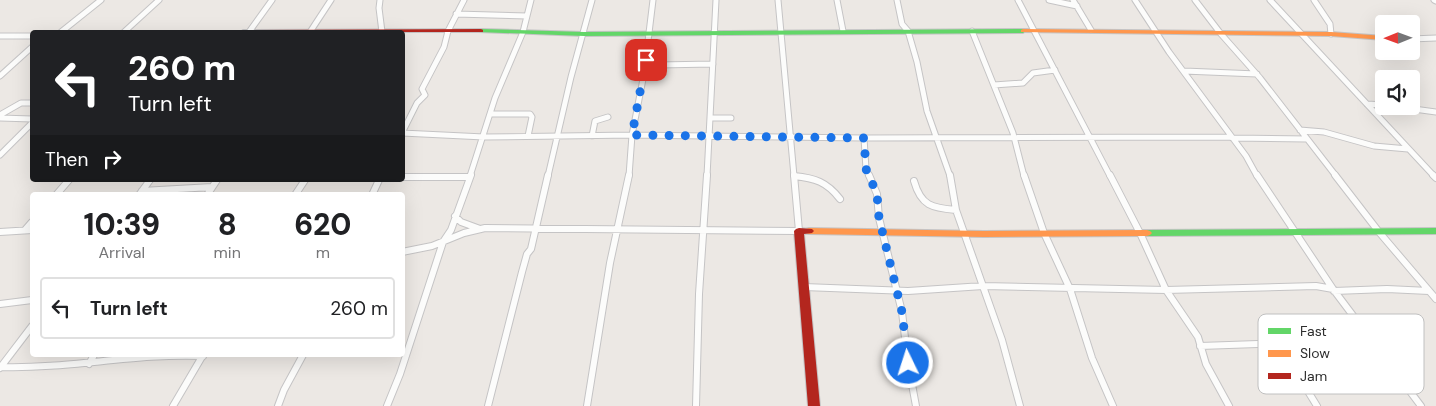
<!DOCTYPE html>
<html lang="en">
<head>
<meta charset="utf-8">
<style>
	body { margin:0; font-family:"DM Sans",sans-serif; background:#f6f6f6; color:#202124; height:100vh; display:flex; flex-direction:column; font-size:19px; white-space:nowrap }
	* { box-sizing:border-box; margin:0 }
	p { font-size:16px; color:#757577 }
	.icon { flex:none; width:28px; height:28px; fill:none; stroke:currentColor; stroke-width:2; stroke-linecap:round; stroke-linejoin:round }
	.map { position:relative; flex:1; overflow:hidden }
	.side { position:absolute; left:30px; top:192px; width:375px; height:165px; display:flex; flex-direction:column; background:#fff; border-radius:5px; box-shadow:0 5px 20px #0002 }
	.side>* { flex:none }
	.banner { position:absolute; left:30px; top:30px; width:375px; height:152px; border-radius:5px; box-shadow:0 5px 20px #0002; background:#202124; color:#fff; overflow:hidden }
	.needle { width:32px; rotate:269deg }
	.buttons { position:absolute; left:1375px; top:15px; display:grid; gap:10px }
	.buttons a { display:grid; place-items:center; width:45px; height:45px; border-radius:5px; background:#fff; box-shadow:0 5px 20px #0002; font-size:25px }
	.pin { position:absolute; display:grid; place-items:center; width:42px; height:42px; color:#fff; margin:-21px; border-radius:10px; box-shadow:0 2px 8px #0006 }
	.me { position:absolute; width:55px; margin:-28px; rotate:356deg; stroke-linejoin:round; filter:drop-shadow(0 0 4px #0008) }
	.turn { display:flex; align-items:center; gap:18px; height:105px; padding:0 15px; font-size:22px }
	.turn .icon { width:65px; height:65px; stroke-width:2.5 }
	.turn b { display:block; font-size:35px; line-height:42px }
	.then { display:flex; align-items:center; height:48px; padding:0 15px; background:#0003; gap:10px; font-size:19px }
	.eta { display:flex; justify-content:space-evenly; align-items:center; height:85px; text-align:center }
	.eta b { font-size:30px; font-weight:800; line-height:35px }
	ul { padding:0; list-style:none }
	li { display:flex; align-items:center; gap:15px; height:62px; margin:0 10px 8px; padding:0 5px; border:2px solid #e0e0e0; border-radius:5px }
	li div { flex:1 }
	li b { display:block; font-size:19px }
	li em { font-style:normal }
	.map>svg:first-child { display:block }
</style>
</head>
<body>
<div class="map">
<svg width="1436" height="406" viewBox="0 0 1436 406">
	<rect width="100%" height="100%" fill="#ece8e4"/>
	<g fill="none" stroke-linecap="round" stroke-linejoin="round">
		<g stroke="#c5c4c5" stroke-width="7">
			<path id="street-far1" d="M 380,0 L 379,8 L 382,32
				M 778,0 L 794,176
				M 837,0 L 843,31
				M 897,0 L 902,24 L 908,31 L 917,62 L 927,111 L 950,176
				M 1018,0 L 1110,176
				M 1049,0 L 1077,6
				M 1073,0 L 1091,30
				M 1135,0 L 1169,52 L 1246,156 L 1257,176
				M 1195,0 L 1221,34 L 1260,78 L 1336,176
				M 1270,0 L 1434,176
				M 1314,0 L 1330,24 L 1331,34
				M 1434,0 L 1436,1
				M 456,14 L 527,16
				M 972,31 L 1013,133 L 1024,176
				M 61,32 L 101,0
				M 124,32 L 159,0
				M 249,32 L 272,0
				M 310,32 L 331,0
				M 0,36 L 32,36
				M 1411,39 L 1436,38
				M 658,65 L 713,64
				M 1184,71 L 1257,74
				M 0,76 L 32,47
				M 994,85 L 1023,83 L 1033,73 L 1055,70
				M 1367,104 L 1384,105
				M 1392,106 L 1436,112
				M 490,114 L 530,114 L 532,117 L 528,136
				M 0,115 L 21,103 L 32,103
				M 0,118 L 32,119
				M 710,118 L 731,118
				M 1300,130 L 1324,132 L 1374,146 L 1408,149
				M 402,133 L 484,137 L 632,135 L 864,138 L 1231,137
				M 402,133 L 417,103 L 425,95 L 422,89 L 444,47 L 448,31 L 464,0
				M 592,136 L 595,121 L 608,117
				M 864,138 L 866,169 L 869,176
				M 1232,138 L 1307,139
				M 0,155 L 32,123
				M 470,176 L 495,98 L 523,32 L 531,0
				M 548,176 L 571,77 L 592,0
				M 629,176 L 632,135 L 644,74 L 653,0
				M 707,176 L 716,0
				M 794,176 L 796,176"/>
		</g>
		<g stroke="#c5c4c5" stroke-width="8">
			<path id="street" d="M 869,175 L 877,194 L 879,218 L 902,312 L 908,363 L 916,406
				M 950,175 L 956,210 L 1002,340 L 1020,406
				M 1024,175 L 1044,233 L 1070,289 L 1092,358 L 1113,406
				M 1110,175 L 1140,233 L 1166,290 L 1198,337 L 1206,364 L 1229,406
				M 1257,175 L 1333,289 L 1421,406
				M 1335,175 L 1379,232 L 1436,299
				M 1433,175 L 1436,178
				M 794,176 C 815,178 827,182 840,199
				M 402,177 L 469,177
				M 914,181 C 921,206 932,208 956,210
				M 142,191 L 212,187
				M 56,195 L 69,180
				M 139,195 L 150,180
				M 207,195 L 217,180
				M 295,195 L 305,180
				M 372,195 L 379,180
				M 455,216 L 461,222 L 480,229
				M 25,230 L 32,222
				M 0,232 L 32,230
				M 402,252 L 432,246 L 464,233 L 485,228 L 799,231 L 794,175
				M 804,287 L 908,291 L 983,286 L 1166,290 L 1316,286 L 1333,289
				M 1334,291 L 1387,289 L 1429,291
				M 0,304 L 32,300
				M 1279,344 L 1317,406
				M 1200,346 L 1372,340
				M 89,364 L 94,355
				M 1,367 C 69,369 135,353 203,356
				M 0,368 L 32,326
				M 173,406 L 203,355
				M 278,406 L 284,390 L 303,355
				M 387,406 L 400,374 L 443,242 L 451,230 L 471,175
				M 488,406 L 522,272 L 527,254 L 531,249 L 548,175
				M 587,406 L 610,263 L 629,175
				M 696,406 L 699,294 L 707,175"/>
		</g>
		<g stroke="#c5c4c5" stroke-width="2">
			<path id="fast" d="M 481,29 L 584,32 L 1023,29 L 1026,31 L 1023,33 L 584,36 L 479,32 L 479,30 Z
				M 1436,228 L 1436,234 L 1147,236 L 1144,235 L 1142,233 L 1144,231 L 1147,230 Z"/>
		</g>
		<g stroke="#c5c4c5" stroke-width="2">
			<path id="slow" d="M 1023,29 L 1331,32 L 1384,36 L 1384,40 L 1331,36 L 1021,32 L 1021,30 Z
				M 809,228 L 984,231 L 1147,230 L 1150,231 L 1152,233 L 1150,235 L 1147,236 L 984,237 L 809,234 L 806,233 L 804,231 L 806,229 Z"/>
		</g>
		<g stroke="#c5c4c5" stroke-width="2">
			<path id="jam" d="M 481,29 L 483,30 L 483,32 L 240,32 L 243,30 Z
				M 799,228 L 812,229 L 814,231 L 812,233 L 804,234 L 820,406 L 808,406 L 794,231 L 796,229 Z"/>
		</g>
		<use href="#street-far1" stroke="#fcfcfb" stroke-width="5"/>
		<use href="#street" stroke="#fcfcfb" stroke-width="6"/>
		<use href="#fast" fill="#63d668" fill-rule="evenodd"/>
		<use href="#slow" fill="#ff974d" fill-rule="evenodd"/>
		<use href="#jam" fill="#b3261e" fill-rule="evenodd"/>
	</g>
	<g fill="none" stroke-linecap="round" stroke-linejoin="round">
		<path stroke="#1a73e8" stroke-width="9" stroke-dasharray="0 16.2" d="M 646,60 L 632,135 L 864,138 L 866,169 L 877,194 L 879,218 L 902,312 L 908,363"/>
	</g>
	<rect x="1258" y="314" width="166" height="80" rx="8" fill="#fff" stroke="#c0c0c0" stroke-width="1"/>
	<rect x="1268" y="328" width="23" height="6" fill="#63d668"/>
	<rect x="1268" y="350" width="23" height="7" fill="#ff974d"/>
	<rect x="1268" y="373" width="23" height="6" fill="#b3261e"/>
	<g font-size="14" fill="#2e2e2e">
		<text x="1300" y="336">Fast</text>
		<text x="1300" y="358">Slow</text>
		<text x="1300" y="381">Jam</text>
	</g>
</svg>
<div class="buttons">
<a><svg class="needle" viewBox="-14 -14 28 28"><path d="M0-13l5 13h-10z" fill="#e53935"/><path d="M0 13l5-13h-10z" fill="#757577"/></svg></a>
<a><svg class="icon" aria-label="sound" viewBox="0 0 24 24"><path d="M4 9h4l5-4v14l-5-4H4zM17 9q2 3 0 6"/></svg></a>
</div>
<div class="pin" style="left:646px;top:60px;background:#d93025"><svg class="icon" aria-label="arrive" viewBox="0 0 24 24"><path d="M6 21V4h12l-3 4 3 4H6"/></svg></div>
<svg class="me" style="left:908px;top:363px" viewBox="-20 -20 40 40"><circle r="17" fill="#1a73e8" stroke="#fff" stroke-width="3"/><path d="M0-11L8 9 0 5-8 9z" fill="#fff"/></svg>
<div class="banner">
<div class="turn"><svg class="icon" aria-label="left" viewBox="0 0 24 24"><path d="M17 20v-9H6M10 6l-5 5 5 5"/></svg><div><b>260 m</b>Turn left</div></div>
<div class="then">Then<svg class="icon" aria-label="right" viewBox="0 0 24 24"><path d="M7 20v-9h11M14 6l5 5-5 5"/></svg></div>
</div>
<section class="side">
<div class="eta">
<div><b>10:39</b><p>Arrival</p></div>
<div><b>8</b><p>min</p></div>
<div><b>620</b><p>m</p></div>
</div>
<ul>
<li><svg class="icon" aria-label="left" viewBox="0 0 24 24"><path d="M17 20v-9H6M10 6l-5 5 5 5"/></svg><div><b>Turn left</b></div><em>260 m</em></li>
</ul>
</section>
</div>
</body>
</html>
